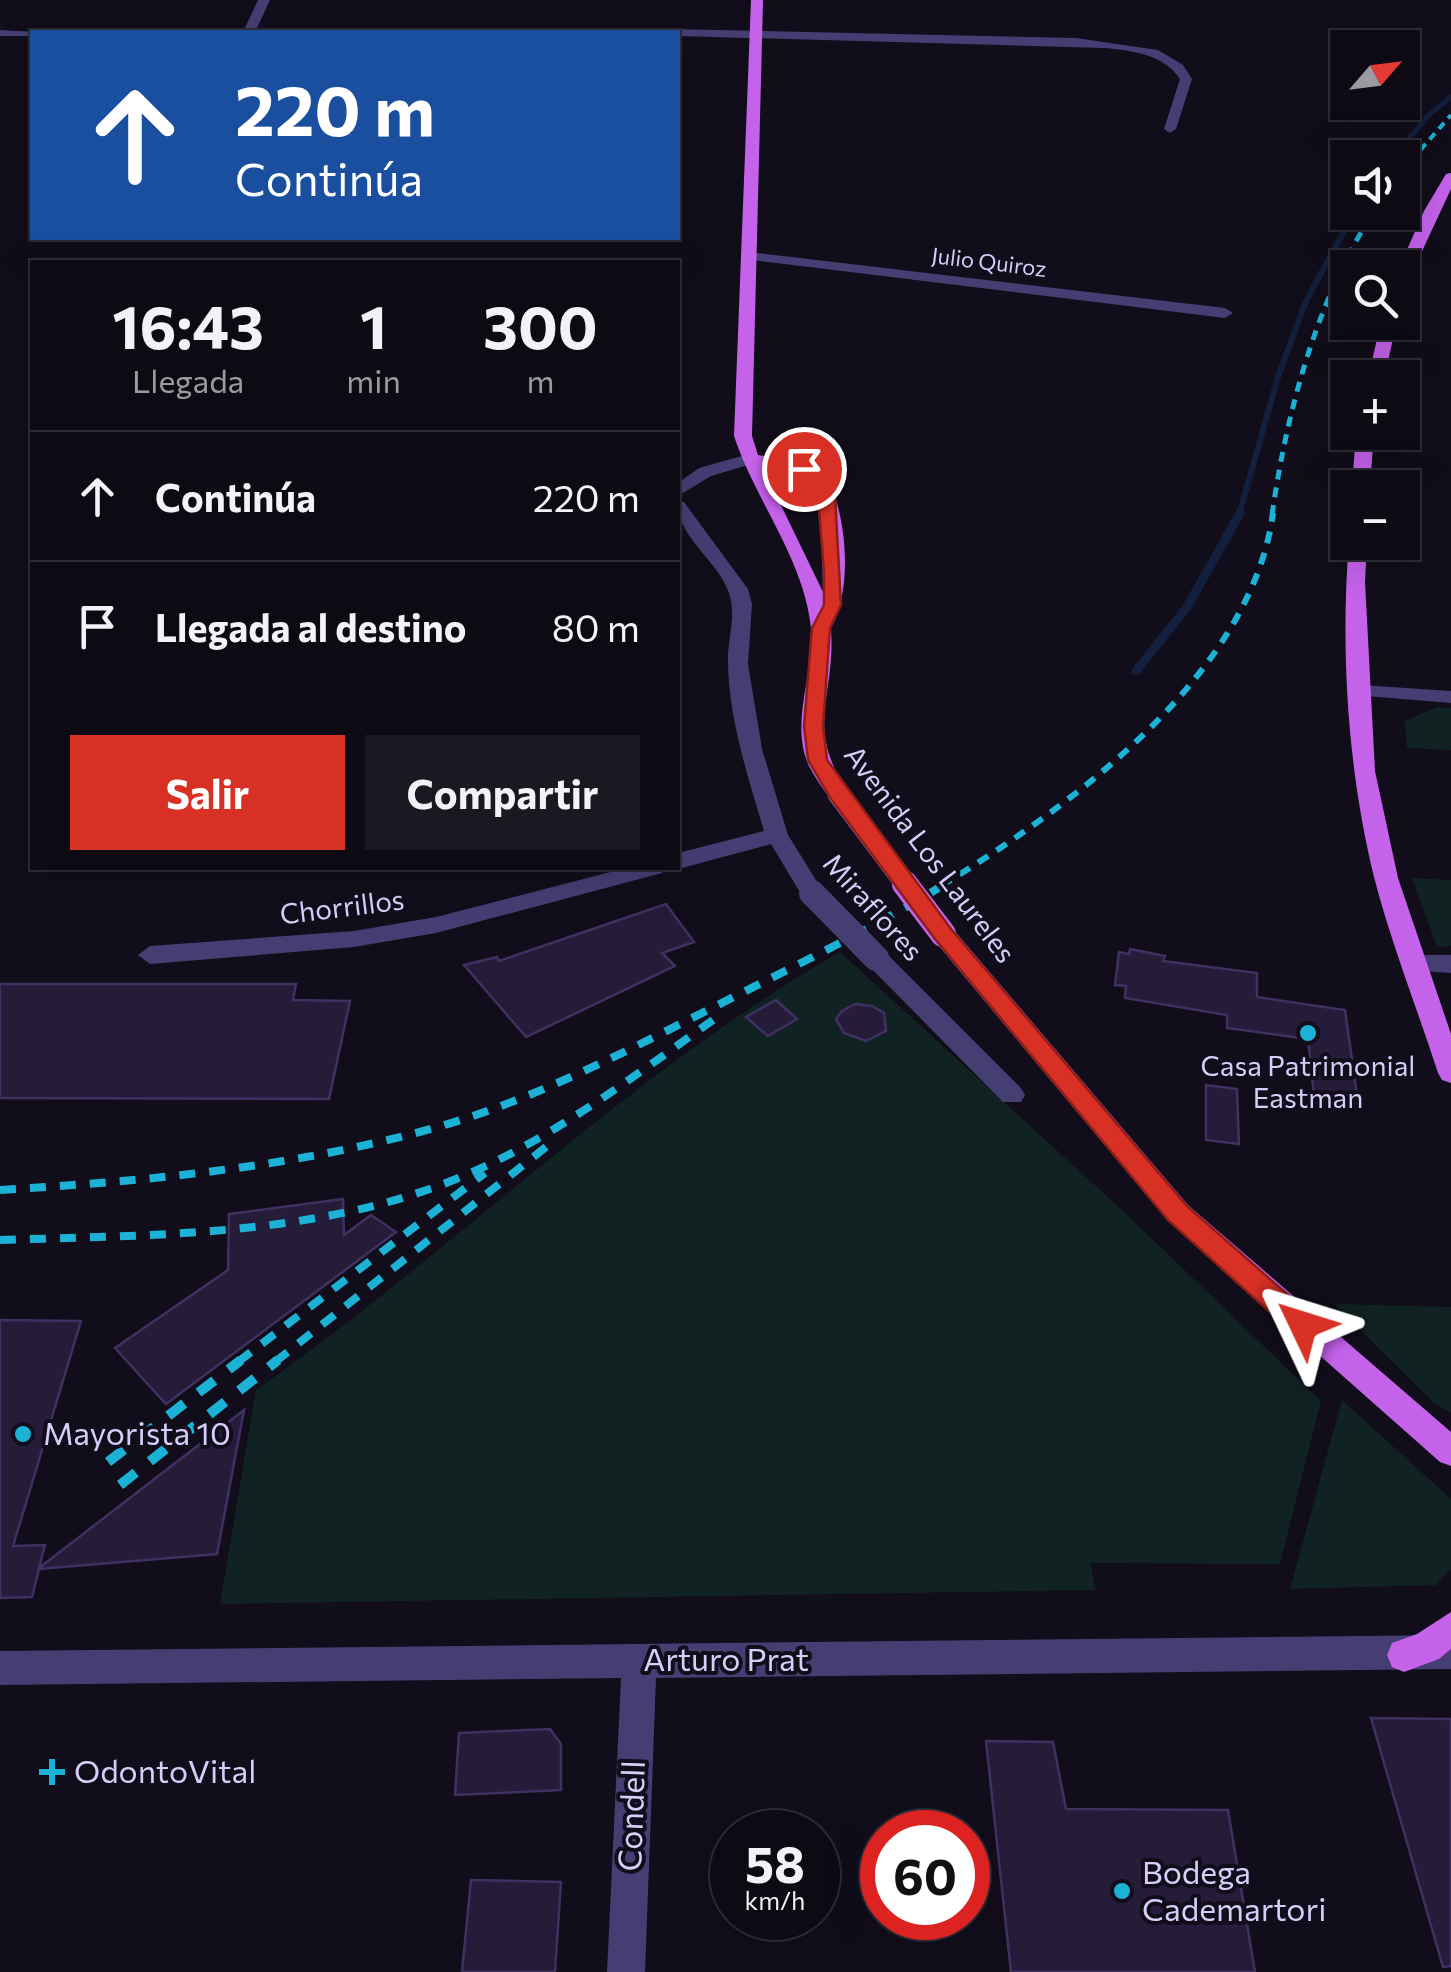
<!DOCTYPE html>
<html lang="es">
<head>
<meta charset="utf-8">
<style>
	body { margin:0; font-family:Commissioner,sans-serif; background:#1b1822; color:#f1f3f6; height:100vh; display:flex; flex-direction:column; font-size:38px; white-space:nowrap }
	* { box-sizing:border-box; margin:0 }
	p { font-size:32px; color:#9a9aa0 }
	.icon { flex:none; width:55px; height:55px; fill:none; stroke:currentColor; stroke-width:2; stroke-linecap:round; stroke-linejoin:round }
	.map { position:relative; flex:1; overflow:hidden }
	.side { position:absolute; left:30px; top:260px; width:650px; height:610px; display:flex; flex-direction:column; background:#0d0a14; border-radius:0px; box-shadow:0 10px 40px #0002,0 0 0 2px #2d2b34 }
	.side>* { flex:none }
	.guide { position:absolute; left:30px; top:30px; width:650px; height:210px; border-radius:0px; box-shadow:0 10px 40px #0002,0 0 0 2px #2d2b34; background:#1a4fa0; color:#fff; overflow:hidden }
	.needle { width:65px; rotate:62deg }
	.tools { position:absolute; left:1330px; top:30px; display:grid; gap:20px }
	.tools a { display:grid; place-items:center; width:90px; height:90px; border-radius:0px; background:#0d0a14; box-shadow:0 10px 40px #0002,0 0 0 2px #2d2b34; font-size:50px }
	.speed { position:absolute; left:710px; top:1810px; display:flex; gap:20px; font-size:50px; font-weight:700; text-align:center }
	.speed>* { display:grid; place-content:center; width:130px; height:130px; border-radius:50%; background:#0d0a14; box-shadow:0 10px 40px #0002,0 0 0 2px #2d2b34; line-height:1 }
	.speed small { font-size:25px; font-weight:400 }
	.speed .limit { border:15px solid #d22; background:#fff; color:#111 }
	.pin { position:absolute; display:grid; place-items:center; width:85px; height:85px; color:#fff; margin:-42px; border:5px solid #fff; border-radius:50%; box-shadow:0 2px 10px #0007 }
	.me { position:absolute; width:110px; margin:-55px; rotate:311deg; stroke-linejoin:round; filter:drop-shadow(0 0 8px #0008) }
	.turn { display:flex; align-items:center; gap:35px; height:210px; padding:0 40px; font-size:45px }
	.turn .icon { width:130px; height:130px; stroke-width:2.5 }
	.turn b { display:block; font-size:70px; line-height:85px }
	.eta { display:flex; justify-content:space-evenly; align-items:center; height:170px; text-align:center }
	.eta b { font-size:60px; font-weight:700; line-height:70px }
	.action { display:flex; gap:20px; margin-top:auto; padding:20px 40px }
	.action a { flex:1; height:115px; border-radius:0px; background:#d93025; color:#fff; font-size:40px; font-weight:700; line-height:115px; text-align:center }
	.action a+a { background:#1b1822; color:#f1f3f6 }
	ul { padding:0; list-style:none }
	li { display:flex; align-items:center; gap:30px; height:130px; padding:0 40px; border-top:2px solid #2d2b34 }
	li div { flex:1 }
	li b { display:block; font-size:38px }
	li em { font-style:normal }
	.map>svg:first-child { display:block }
</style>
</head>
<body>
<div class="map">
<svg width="1451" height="1972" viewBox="0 0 1451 1972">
	<rect width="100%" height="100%" fill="#110d1a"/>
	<path fill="#112223" d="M 1437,707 L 1451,708 L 1451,750 L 1407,748 L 1405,721 Z
		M 1412,878 L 1451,880 L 1451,946 L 1437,947 Z
		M 840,952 L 1123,1211 L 1321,1401 L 1280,1564 L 1090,1563 L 1096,1590 L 220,1604 L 256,1390 C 455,1250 628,1074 840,952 Z
		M 1334,1304 L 1451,1307 L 1451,1413 L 1435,1404 Z
		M 1342,1400 L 1451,1499 L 1451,1568 L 1436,1585 L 1290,1589 Z"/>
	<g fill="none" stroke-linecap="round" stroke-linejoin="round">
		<path stroke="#13203d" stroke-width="5" d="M 1392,158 L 1431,113 L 1451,97
			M 1346,226 L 1354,212"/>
		<path stroke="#13203d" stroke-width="6" d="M 1239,515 L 1278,377 L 1306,301 L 1348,224"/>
		<path stroke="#13203d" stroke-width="9" d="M 1136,671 L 1187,607 L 1240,513"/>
	</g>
	<path fill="#241c39" stroke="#3f3162" stroke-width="2.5" d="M 666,904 L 694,942 L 662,953 L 675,966 L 526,1037 L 464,965 L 497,957 L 499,961 Z
		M 1130,949 L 1165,956 L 1163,961 L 1257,973 L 1257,997 L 1345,1010 L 1359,1109 L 1315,1105 L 1308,1039 L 1227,1028 L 1227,1015 L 1125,998 L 1126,986 L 1115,985 L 1119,952 L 1129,954 Z
		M 0,984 L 296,984 L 293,1000 L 350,1001 L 329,1099 L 0,1098 Z
		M 776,1000 L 797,1019 L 768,1036 L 746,1017 Z
		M 855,1004 L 872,1006 L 884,1013 L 886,1031 L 866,1041 L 844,1033 L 836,1019 L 842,1011 Z
		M 1206,1085 L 1237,1089 L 1239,1144 L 1206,1140 Z
		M 343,1199 L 344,1235 L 371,1215 L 396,1232 L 166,1404 L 115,1348 L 228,1270 L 229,1214 Z
		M 0,1320 L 81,1321 L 13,1546 L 45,1545 L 39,1568 L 244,1410 L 217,1554 L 39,1569 L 32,1597 L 0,1598 Z
		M 1371,1718 L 1451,1719 L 1451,1966 L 1443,1967 Z
		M 550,1729 L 561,1744 L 561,1790 L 455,1795 L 459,1733 Z
		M 986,1741 L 1053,1742 L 1066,1809 L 1228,1810 L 1255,1972 L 1011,1972 Z
		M 471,1880 L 561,1882 L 555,1972 L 462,1972 Z"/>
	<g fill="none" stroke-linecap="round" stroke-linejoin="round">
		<path fill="#453e73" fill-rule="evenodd" d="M 258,0 L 270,0 L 257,28 L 624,28 L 1076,38 L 1158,50 L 1183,65 L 1192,79 L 1176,129 L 1170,133 L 1164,129 L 1180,79 C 1163,54 1133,51 1105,48 L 678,36 L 678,32 L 98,32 L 104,29 L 245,28 Z
			M 0,30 L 37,32 L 32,36 L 0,36 Z
			M 749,252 L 1225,308 L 1233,313 L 1225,318 L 744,259 L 742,256 Z
			M 749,454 L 755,455 L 755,463 L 711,476 L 678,496 L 678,483 L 699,468 Z
			M 678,501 L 684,502 L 748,589 L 752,604 L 748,664 L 762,749 L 788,835 L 824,893 L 820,899 L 804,899 L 771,844 L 678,869 L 674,868 L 678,868 L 678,853 L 764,831 C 748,777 729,720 728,663 C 727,641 737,615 729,593 C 718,560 676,537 678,501 Z
			M 1361,685 L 1451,691 L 1451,703 L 1354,695 L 1351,691 L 1354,687 Z
			M 626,868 L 666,868 L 662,873 L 436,933 L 354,947 L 150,964 L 138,955 L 150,946 L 354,931 L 436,917 Z
			M 876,949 L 885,952 L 1021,1088 L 1025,1095 L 1021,1102 L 1003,1102 L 867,964 L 864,958 L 867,952 Z
			M 1417,955 L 1451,955 L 1451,973 L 1408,970 L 1405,964 Z"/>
		<path fill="#453e73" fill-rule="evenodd" d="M 1451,1635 L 1451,1669 L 656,1678 L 645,1972 L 607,1972 L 621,1678 L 0,1685 L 0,1651 Z"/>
		<path fill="#c462ea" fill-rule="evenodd" d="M 751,0 L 763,0 L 752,436 L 758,455 L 792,460 L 827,477 C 847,516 853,589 831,628 C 836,700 803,724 849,794 L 838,801 L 830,799 C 823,788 815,778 809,766 C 789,722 815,674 811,628 C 804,559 755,500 734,436 ZM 762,466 L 782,469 L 813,484 L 822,534 L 823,592 Z
			M 1451,173 L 1451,189 L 1410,277 L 1402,281 L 1402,268 L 1399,268 L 1424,211 L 1446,174 Z
			M 1381,322 L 1397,322 L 1384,378 L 1368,378 Z
			M 1356,432 L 1374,432 L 1370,488 L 1352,488 Z
			M 1349,542 L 1367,542 L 1365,582 L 1375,771 L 1398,878 L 1451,1034 L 1451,1083 L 1442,1080 L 1438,1073 C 1417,1008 1391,943 1374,877 C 1348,772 1340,650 1349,542 Z
			M 943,926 L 952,928 L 1188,1205 L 1451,1432 L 1451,1466 L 1440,1462 L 1168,1221 L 934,940 L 931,934 Z
			M 1451,1612 L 1451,1649 L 1439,1659 L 1404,1672 L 1392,1667 L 1387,1655 L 1392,1643 L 1417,1634 Z"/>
		<path stroke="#1cb2d5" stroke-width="4" stroke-dasharray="8 6" stroke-linecap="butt" d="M 1402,171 L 1451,115
			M 1364,226 L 1373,212"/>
		<path stroke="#1cb2d5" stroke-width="5" stroke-dasharray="10 8" stroke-linecap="butt" d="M 1272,515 C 1286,416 1314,310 1366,224"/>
		<path stroke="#1cb2d5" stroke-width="6" stroke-dasharray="12 10" stroke-linecap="butt" d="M 941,886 C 1071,806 1251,676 1273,513"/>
		<path stroke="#1cb2d5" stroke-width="8" stroke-dasharray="16 14" stroke-linecap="butt" d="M 0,1190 C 148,1181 298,1167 441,1126 C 538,1098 628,1050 718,1005 C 794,966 872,929 945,884
			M 0,1240 C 150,1235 314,1237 456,1179 C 550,1141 631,1078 713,1020
			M 238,1362 L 485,1173
			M 275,1362 L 551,1143"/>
		<path stroke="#1cb2d5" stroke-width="10" stroke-dasharray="20 18" stroke-linecap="butt" d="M 108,1462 L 241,1360
			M 120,1485 L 278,1360"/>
		<path stroke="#453e73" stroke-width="26" d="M 812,893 L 876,958"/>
		<path stroke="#c462ea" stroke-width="21" d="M 838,794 L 907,886"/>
		<path stroke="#c462ea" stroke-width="26" d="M 905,884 L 943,934"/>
	</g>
	<path fill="#d93025" stroke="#8d1f18" stroke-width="2.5" d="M 798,466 L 809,466 L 827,478 L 835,496 L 841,605 L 830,628 L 823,726 L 827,760 L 951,929 L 1187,1206 L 1313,1317 L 1317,1325 L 1313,1333 L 1303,1337 L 1293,1333 L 1168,1220 L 935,939 L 831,799 L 808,760 L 804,726 L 812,628 L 824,605 L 824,571 L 818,496 L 814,483 L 795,469 Z"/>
	<g fill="#1cb2d5" stroke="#110d1a" stroke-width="4">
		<circle cx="1308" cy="1033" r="10"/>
		<circle cx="23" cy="1434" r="10"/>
		<path d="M47 1757h10v10h10v10h-10v10h-10v-10h-10v-10h10z"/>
		<circle cx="1122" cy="1891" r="10"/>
	</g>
	<g text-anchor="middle" stroke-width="8" stroke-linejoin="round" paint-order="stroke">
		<g font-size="22" fill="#d6cdf8" stroke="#110d1a">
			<text transform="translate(989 262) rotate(7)" y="8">Julio Quiroz</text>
		</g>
		<g font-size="28" fill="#d6cdf8" stroke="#110d1a">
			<text transform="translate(930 854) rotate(53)" y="10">Avenida Los Laureles</text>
			<text transform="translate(342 907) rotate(-7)" y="10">Chorrillos</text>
			<text transform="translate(873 907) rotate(48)" y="10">Miraflores</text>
		</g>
		<g font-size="28" fill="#d6cdf8" stroke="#110d1a">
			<text x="1308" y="1076">Casa Patrimonial<tspan x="1308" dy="32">Eastman</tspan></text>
		</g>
		<g font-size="32" fill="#d6cdf8" stroke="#110d1a" text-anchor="start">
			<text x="43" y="1445">Mayorista 10</text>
			<text x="74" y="1783">OdontoVital</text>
			<text x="1142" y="1884">Bodega<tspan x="1142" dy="37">Cademartori</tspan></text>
		</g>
		<g font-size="32" fill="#d6cdf8" stroke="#110d1a">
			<text x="726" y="1671">Arturo Prat</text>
			<text transform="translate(632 1816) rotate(-88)" y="11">Condell</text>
		</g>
	</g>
</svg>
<div class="tools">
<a><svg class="needle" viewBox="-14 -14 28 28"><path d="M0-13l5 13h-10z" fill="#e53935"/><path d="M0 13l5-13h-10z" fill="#9a9aa0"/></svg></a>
<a><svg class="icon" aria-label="sound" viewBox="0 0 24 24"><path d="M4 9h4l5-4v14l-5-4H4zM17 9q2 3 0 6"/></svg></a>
<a><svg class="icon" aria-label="search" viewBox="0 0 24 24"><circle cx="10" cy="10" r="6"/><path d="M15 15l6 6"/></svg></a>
<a>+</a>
<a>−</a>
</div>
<div class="speed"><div>58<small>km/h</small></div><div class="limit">60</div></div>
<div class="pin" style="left:804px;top:469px;background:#d93025"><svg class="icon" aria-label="arrive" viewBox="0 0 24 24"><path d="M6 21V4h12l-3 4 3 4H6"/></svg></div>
<svg class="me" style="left:1303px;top:1325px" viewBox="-20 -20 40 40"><path d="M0-17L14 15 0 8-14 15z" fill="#d93025" stroke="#fff" stroke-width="4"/></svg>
<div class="guide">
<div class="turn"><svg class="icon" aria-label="ahead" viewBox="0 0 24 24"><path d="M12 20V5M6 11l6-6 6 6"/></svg><div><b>220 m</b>Continúa</div></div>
</div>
<section class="side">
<div class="eta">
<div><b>16:43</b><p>Llegada</p></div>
<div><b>1</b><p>min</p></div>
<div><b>300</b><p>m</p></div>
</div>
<ul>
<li><svg class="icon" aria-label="ahead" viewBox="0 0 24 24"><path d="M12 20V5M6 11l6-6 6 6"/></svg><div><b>Continúa</b></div><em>220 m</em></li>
<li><svg class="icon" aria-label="arrive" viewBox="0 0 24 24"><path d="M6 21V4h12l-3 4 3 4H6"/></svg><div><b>Llegada al destino</b></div><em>80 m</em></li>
</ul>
<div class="action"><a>Salir</a><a>Compartir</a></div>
</section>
</div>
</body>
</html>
